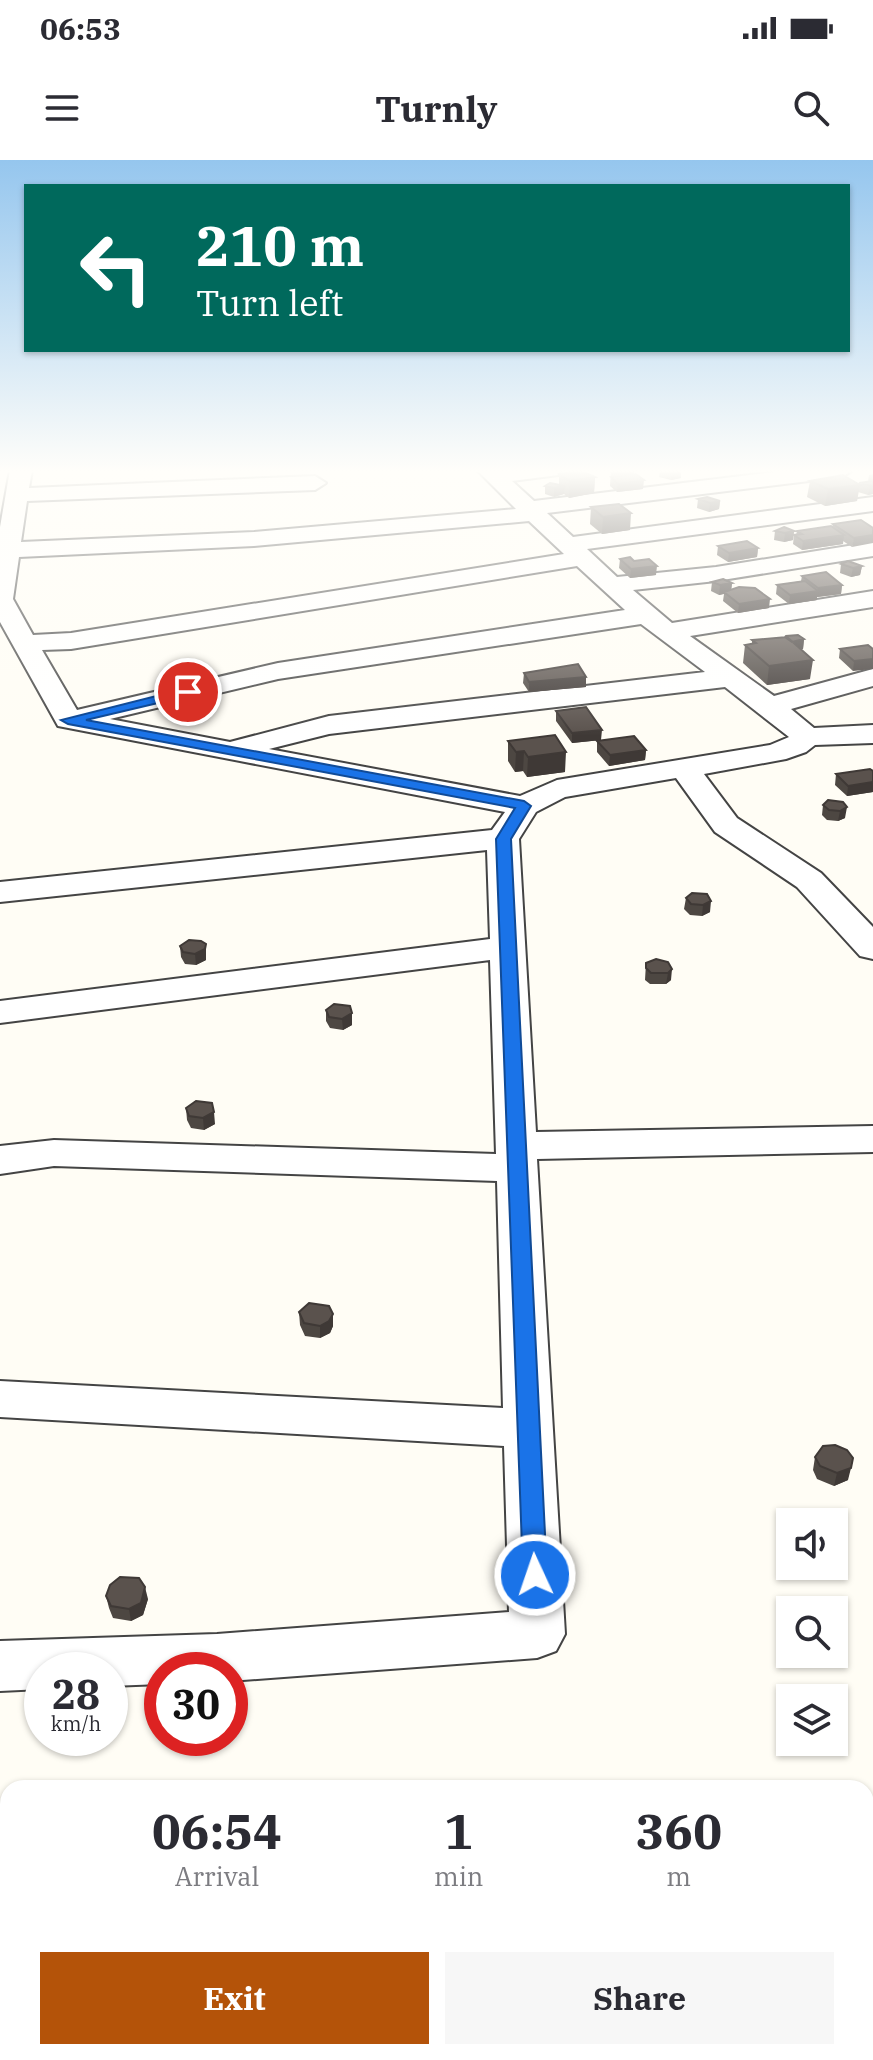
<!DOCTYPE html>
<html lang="en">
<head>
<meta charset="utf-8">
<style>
	body { margin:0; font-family:"IBM Plex Serif",serif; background:#f7f7f7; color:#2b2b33; height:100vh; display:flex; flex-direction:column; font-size:30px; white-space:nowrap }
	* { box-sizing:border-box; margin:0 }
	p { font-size:26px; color:#7c7c81 }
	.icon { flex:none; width:44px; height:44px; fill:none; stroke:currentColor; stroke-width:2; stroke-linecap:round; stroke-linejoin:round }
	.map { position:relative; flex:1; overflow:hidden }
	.panel { position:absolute; left:0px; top:1620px; width:874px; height:280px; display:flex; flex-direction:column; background:#fff; border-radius:24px 24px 0 0; box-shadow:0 2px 6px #0004 }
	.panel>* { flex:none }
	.top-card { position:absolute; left:24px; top:24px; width:826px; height:168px; border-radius:0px; box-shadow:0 2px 6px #0004; background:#00695c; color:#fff; overflow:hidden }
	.tools { position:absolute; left:776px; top:1348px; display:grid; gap:16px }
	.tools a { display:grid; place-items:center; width:72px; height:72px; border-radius:0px; background:#fff; box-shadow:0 2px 6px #0004; font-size:40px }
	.speed { position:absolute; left:24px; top:1492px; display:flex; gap:16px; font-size:40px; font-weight:700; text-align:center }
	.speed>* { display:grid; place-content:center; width:104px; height:104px; border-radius:50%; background:#fff; box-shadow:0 2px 6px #0004; line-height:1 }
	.speed small { font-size:20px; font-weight:400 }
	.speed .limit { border:12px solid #d22; background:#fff; color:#111 }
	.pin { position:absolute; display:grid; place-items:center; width:68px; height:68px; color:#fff; margin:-34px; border:4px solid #fff; border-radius:50%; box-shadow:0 2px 8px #0007 }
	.me { position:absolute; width:88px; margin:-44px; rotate:357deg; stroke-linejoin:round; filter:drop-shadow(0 0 6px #0008) }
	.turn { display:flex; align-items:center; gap:28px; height:168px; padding:0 40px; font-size:36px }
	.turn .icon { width:104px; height:104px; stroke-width:2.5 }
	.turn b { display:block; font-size:56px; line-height:68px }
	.eta { display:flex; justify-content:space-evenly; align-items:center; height:136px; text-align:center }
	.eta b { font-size:48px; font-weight:800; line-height:56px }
	.button { display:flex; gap:16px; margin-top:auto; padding:16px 40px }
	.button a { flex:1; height:92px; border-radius:0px; background:#b45309; color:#fff; font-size:32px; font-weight:800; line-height:92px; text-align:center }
	.button a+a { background:#f7f7f7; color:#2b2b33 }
	.status { display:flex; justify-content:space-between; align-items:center; height:56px; padding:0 40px; background:#fff; direction:ltr }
	.status svg { height:22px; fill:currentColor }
	header { display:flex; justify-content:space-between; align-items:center; height:104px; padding:0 40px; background:#fff; font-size:36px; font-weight:800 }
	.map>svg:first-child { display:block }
</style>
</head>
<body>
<div class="status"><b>06:53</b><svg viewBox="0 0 49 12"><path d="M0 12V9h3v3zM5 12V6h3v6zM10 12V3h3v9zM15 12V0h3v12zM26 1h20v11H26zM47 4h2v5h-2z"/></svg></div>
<header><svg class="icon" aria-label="menu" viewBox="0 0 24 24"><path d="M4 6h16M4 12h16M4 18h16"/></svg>Turnly<svg class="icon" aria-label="search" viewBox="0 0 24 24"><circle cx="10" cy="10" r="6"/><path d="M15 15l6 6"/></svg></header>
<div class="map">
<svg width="873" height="1900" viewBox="0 0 873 1900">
	<rect width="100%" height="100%" fill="#fffdf5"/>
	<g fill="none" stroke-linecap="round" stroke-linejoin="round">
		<g stroke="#444" stroke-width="4">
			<path id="minor" d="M 10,310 L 32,310 L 29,328 L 315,316 L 326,323 L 315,330 L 27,341 L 21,382 L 254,372 L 516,349 L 477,310 L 561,310 L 558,315 L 512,321 L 534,341 L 791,310 L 853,310 L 842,317 L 547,353 L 573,377 L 873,337 L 873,351 L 587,389 L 617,417 L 716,407 L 873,382 L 873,396 L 716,421 L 633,430 L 672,463 L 873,431 L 873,447 L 690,476 L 774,536 L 873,509 L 873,526 L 791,549 L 814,568 L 873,565 L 873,583 L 815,585 L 806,592 L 786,599 L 704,614 L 737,658 L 821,713 L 873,767 L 873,799 L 860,796 L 797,727 L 715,672 L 676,618 L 565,637 L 536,652 L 519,679 L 536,972 L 873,966 L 873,992 L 537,999 L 565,1474 L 556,1491 L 537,1498 L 230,1521 L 230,1510 L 162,1510 L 162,1524 L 110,1526 L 110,1510 L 42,1510 L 42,1529 L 0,1531 L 0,1481 L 217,1474 L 509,1452 L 504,1286 L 0,1257 L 0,1221 L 503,1248 L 497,1021 L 54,1006 L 0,1014 L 0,986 L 54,980 L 496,994 L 490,800 L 0,863 L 0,841 L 490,779 L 487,690 L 0,742 L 0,722 L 492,670 L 505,652 L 58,566 L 0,462 L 0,367 ZM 529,361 L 564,394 L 71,473 L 33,475 L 13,439 L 19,397 L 254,386 ZM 577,406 L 625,450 L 278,503 L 77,550 L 42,490 L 71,489 ZM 641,464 L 705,512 L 329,556 L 230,582 L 110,559 L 278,519 ZM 725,527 L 789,577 L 770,585 L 557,620 L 520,636 L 269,589 L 329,574 Z
				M 873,1686 L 873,1746 L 866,1747 L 866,1687 Z
				M 0,1729 L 8,1729 L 8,1791 L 0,1791 Z"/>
		</g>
		<use href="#minor" fill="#fff" fill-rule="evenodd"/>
	</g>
	<path fill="#4d4742" d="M 611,310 L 634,310 L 634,315 L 643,329 L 617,332 L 610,326 Z
		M 660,310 L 681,310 L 681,318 L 671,320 L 659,317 Z
		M 570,311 L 595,317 L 594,333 L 569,338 L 564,334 L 554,337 L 545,334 L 545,326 L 559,325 L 559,314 L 570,313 Z
		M 873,314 L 873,334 L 868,335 L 858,332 L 857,341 L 825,346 L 807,337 L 810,321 L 859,324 L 868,322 L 869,315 Z
		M 698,339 L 720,341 L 719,349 L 709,352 L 697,348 Z
		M 591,347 L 630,370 L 602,374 L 590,364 Z
		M 861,360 L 852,387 L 843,381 L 843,384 L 802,390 L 793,384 L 794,375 L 796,375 L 797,371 L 832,367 L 833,364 Z
		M 775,371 L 794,371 L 793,380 L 784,382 L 774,380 Z
		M 718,386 L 758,388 L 757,397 L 728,402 L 717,395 Z
		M 620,399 L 634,401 L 656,415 L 630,418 L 619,408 Z
		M 841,404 L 862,406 L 860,415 L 851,417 L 840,413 Z
		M 802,416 L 842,425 L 841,434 L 817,437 L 817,440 L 789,444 L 776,434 L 777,425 L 801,421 Z
		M 712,422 L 732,423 L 731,430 L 769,448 L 738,453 L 723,441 L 724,434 L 719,435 L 711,431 Z
		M 804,479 L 803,489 L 800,489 L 810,519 L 767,525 L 743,503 L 745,485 L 752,484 L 752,480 Z
		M 868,485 L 853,511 L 839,498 L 840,489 Z
		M 524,513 L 586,527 L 529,532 L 523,523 Z
		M 556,551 L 601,580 L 572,583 L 556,561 Z
		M 508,581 L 565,612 L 527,617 L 523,611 L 515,612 L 508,601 Z
		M 597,581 L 646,590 L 645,600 L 609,606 L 597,592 Z
		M 873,611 L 873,632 L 847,636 L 835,625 L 836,614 Z
		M 843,642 L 845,658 L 838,661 L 827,660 L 822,655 L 823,645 Z
		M 707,734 L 710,752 L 702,756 L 690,755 L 684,749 L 686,738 Z
		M 206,784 L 206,800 L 196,805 L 185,804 L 181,797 L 180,786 Z
		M 668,802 L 671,820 L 666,824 L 650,824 L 645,820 L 646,803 Z
		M 326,850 L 352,853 L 352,865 L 343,870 L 330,868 L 326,861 Z
		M 186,948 L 215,964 L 204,970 L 191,968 L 187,960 Z
		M 299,1152 L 333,1154 L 333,1166 L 330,1173 L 320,1178 L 305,1176 L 300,1165 Z
		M 815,1297 L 848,1320 L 834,1326 L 817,1319 L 813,1310 Z
		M 106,1436 L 148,1439 L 143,1455 L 131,1461 L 113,1458 L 109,1448 Z"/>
	<path fill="#3f3936" d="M 634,310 L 634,318 L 624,320 L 625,312 Z
		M 681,310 L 681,318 L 671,320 L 672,312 Z
		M 595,317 L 594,333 L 569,338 L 570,321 Z
		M 644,320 L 643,329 L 617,332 L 618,324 Z
		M 860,325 L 857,341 L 825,346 L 828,329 Z
		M 565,326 L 564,334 L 554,337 L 554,328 Z
		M 870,326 L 873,326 L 873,334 L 868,335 Z
		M 720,341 L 719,349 L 709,352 L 710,343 Z
		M 631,353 L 630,370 L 602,374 L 603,357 Z
		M 794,371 L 793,380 L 784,382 L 785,373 Z
		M 844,375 L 843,384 L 802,390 L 803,381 Z
		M 873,375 L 873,383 L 852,387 L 854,378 Z
		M 758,388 L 757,397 L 728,402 L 729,393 Z
		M 657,406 L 656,415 L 630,418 L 631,409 Z
		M 862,406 L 860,415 L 851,417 L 853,408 Z
		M 732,423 L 731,432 L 719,435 L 720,425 Z
		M 842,425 L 841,434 L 817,437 L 817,440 L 789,444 L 790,435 L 817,431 L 818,428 Z
		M 770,439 L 769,448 L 738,453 L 739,444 Z
		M 804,479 L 803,489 L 790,492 L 792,482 Z
		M 873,499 L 873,509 L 853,511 L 854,501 Z
		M 813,500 L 810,519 L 767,525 L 769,506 Z
		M 586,517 L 586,527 L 529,532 L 529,522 Z
		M 602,570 L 601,580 L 572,583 L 572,573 Z
		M 646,590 L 645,600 L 609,606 L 610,595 Z
		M 524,591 L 523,611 L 515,612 L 516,592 Z
		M 566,592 L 565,612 L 527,617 L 528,597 Z
		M 873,622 L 873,632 L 847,636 L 848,626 Z
		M 847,647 L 845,658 L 838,661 L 840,651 Z
		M 711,741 L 710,752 L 702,756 L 703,745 Z
		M 206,784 L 206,800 L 196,805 L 195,794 Z
		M 672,809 L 671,820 L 666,824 L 668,813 Z
		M 352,853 L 352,865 L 343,870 L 342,859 Z
		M 214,952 L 215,964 L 204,970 L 203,958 Z
		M 333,1154 L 333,1166 L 330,1173 L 320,1178 L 320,1166 Z
		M 851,1308 L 848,1320 L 834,1326 L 837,1313 Z
		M 145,1427 L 148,1439 L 143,1455 L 131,1461 L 129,1449 Z"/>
	<path fill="#5a524d" stroke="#3f3936" stroke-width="2" d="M 579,310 L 595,317 L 570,321 L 559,314 L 572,312 L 570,311 Z
		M 614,310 L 633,310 L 625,312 Z
		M 636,314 L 644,320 L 618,324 L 611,317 Z
		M 843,315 L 860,325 L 828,329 L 810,321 Z
		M 872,321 L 873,322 L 873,326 L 859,323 Z
		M 550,323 L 565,326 L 554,328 L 545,326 Z
		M 707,337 L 720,341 L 710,343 L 698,339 Z
		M 619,344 L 631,353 L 603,357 L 591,347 Z
		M 861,360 L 873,368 L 873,375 L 854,378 L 833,364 Z
		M 831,366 L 844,375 L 803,381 L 794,375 L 802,374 L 797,371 Z
		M 784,367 L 794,371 L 785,373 L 775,371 Z
		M 747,381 L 758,388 L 729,393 L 718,386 Z
		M 630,397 L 634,401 L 649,399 L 657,406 L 631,409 L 620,399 Z
		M 848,401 L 862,406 L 853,408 L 841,404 Z
		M 826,412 L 842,425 L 818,428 L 802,416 Z
		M 723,419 L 732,423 L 720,425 L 712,422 Z
		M 805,421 L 818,431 L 790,435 L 777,425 Z
		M 739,427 L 755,428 L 770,439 L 739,444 L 724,432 Z
		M 798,475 L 804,479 L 792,482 L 785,477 L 786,476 Z
		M 787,477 L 813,500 L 769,506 L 745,485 L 756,483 L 752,480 Z
		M 868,485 L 873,489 L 873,499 L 854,501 L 840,489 Z
		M 578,504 L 586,517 L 529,522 L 524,513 Z
		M 586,547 L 602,570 L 572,573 L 556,551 Z
		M 555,575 L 566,592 L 528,597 L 524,591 L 516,592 L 508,581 Z
		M 634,576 L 646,590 L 610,595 L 597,581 Z
		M 870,609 L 873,611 L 873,622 L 848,626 L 836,614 Z
		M 828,640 L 843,642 L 847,647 L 840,651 L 829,650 L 823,645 Z
		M 692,733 L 707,734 L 711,741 L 703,745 L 691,744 L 686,738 Z
		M 189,780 L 201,781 L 206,784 L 205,789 L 195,794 L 183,792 L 180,786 Z
		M 656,799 L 668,802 L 672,809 L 668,813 L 651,813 L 646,808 L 646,803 Z
		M 334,844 L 350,846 L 352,853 L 342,859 L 329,857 L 326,850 Z
		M 196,941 L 212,943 L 214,952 L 203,958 L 189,956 L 186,948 Z
		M 309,1143 L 329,1146 L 333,1154 L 329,1161 L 320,1166 L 304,1163 L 299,1152 Z
		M 835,1285 L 847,1290 L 853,1298 L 851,1308 L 837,1313 L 820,1306 L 815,1297 L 823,1286 Z
		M 120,1417 L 139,1418 L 145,1427 L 141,1443 L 129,1449 L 111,1446 L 106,1436 L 110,1425 Z"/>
	<linearGradient id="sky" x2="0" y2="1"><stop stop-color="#95c6ee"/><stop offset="0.54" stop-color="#fffefa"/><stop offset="1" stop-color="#fffefa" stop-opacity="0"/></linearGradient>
	<rect width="873" height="576" fill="url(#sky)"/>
	<path fill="#1a73e8" stroke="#114b97" stroke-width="2" d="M 188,528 L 192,529 L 192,535 L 86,560 L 524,641 L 531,646 L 511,679 L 547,1415 L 543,1422 L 535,1425 L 526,1422 L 523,1415 L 496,679 L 515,648 L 68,564 L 61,560 Z"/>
</svg>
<div class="tools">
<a><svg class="icon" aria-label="sound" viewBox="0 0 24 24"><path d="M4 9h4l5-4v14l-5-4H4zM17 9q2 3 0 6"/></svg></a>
<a><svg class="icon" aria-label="search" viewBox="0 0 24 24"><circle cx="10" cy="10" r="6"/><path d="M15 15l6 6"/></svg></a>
<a><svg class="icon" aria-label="layers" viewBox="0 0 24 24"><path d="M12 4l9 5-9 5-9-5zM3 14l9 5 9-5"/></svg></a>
</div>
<div class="speed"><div>28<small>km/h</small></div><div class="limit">30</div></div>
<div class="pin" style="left:188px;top:532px;background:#d93025"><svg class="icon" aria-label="arrive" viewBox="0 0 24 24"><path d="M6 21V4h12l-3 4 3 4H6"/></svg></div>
<svg class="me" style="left:535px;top:1415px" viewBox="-20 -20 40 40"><circle r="17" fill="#1a73e8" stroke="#fff" stroke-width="3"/><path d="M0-11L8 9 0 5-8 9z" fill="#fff"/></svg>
<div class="top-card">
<div class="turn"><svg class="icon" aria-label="left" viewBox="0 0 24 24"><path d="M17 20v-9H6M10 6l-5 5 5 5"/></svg><div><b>210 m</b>Turn left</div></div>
</div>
<section class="panel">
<div class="eta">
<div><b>06:54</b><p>Arrival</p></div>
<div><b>1</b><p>min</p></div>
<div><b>360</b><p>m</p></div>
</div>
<div class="button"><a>Exit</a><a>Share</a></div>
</section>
</div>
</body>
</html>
